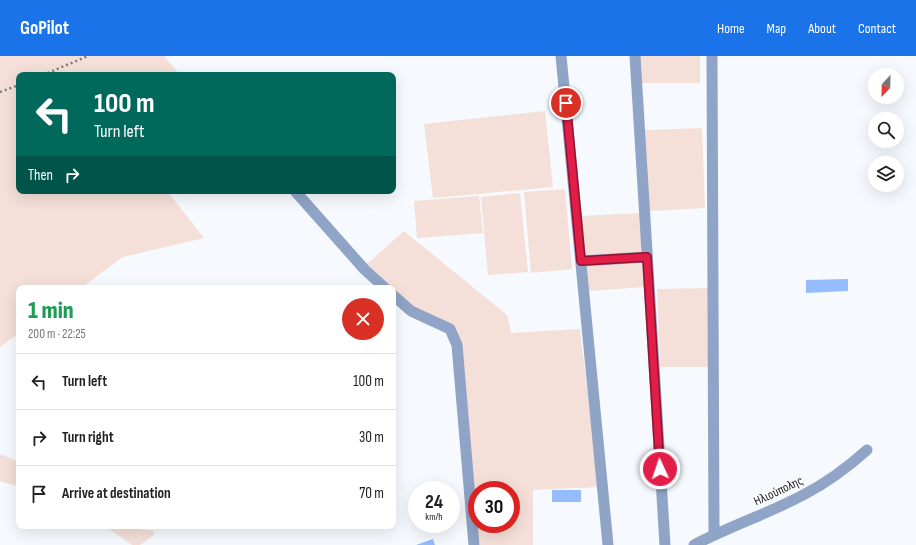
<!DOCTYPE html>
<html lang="en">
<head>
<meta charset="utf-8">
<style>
	body { margin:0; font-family:"Sofia Sans Condensed",sans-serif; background:#f6f6f6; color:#222; height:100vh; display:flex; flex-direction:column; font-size:15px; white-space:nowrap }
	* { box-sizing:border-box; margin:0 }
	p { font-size:13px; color:#767676 }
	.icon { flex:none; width:22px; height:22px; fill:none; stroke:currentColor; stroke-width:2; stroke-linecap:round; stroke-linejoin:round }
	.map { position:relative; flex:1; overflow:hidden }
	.details { position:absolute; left:16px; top:229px; width:380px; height:244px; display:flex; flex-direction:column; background:#fff; border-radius:8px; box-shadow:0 4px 16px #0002 }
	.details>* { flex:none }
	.hud { position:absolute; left:16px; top:16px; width:380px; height:122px; border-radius:8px; box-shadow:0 4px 16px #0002; background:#00695c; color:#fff; overflow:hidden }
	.needle { width:26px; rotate:202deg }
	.controls { position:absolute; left:868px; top:12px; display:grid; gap:8px }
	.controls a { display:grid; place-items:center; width:36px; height:36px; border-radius:50%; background:#fff; box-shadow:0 4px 16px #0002; font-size:20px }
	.speed { position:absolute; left:408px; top:425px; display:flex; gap:8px; font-size:20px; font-weight:700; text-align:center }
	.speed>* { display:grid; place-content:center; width:52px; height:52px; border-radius:50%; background:#fff; box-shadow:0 4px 16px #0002; line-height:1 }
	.speed small { font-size:10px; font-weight:400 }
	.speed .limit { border:6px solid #d22; background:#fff; color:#111 }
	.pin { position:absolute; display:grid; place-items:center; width:34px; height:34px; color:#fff; margin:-17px; border:2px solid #fff; border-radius:50%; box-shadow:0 1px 4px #0007 }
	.me { position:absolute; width:44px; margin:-22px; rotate:357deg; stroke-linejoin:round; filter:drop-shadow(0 0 3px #0008) }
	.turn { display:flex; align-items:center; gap:14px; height:84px; padding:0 12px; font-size:18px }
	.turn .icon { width:52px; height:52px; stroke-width:2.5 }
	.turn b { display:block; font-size:28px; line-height:34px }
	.then { display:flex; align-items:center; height:38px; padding:0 12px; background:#0003; gap:8px; font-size:15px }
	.round { display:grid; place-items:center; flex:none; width:42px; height:42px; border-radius:21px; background:#f6f6f6 }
	.overview { display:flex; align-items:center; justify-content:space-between; height:68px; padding:0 12px }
	h1 { font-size:24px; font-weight:800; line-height:30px; color:#1e9e55 }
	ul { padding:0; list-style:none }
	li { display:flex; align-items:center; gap:12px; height:56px; padding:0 12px; border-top:1px solid #e0e0e0 }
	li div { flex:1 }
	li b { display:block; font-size:15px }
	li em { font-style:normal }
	header { display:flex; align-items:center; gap:24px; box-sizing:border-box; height:56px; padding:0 20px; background:#1a73e8; color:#fff }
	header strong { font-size:19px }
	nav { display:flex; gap:22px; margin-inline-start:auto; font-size:14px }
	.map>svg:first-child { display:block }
</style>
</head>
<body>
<header>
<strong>GoPilot</strong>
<nav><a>Home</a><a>Map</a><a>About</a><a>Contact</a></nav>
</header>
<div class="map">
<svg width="916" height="489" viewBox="0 0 916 489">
	<rect width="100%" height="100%" fill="#f6f9fe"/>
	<path fill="#f4e0d8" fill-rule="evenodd" d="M 0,0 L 164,0 L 180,19 L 19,19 L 19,135 L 167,135 L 204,182 L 123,201 L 81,232 L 19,232 L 19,277 L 0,291 Z
		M 639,0 L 700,0 L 700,27 L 641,27 Z
		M 545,55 L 553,131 L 433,142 L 424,68 Z
		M 702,72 L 705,152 L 649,155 L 645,74 Z
		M 565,133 L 572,213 L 531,217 L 524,136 Z
		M 520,137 L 528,216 L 488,219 L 481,141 Z
		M 479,140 L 483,177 L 417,182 L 414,145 Z
		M 641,157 L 645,231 L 588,235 L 580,160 Z
		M 404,175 L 507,259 L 511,277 L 580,273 L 599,431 L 533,434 L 533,489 L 480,489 L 474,460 L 451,268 L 414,252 L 366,209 ZM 477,434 L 511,434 L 511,468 L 477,468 Z
		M 709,232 L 710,311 L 660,311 L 657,233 Z
		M 0,398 L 19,406 L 19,431 L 0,425 Z
		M 105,470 C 122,470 137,473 154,475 L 154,479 L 140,489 L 132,489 Z"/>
	<path fill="#96bdfb" d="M 848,223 L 848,235 L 806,237 L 806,224 Z
		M 552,434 L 581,434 L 581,446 L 552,446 Z
		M 451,435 L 454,435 L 455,447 L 451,447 Z
		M 433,483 L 435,489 L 416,489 Z"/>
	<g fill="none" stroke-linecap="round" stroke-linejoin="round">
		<path stroke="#797c81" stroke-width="2.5" stroke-dasharray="2 3" stroke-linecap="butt" d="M 43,19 L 88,0
			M 0,36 L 19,29"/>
		<path stroke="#8fa4c6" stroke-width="11" d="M 561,0 L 608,489
			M 635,0 L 665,489
			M 712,0 L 714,479
			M 295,135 L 365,214 L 385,232
			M 581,205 L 647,201
			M 393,239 L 411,255 L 450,273 L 457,289 L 474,489
			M 694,489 C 730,470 770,457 805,438 C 828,426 848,411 867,394"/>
	</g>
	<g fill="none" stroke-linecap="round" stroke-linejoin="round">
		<g stroke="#92132f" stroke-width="10">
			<path id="route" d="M 566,47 L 581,205 L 647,201 L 660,413"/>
		</g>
		<use href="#route" stroke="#e11d48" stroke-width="7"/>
	</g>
	<g text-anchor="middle" stroke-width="3" stroke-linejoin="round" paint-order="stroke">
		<g font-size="13" fill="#13161a" stroke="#fff">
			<text transform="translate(778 434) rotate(-25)" y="5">Ηλιούπολης</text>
		</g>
	</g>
</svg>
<div class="controls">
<a><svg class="needle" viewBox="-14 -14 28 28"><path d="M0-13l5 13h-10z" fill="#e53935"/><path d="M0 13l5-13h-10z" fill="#767676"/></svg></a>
<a><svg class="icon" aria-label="search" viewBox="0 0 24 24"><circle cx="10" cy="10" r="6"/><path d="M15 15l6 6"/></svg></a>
<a><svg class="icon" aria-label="layers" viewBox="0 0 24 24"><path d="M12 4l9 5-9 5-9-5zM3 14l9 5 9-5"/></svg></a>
</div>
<div class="speed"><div>24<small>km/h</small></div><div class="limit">30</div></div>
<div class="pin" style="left:566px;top:47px;background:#d93025"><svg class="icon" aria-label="arrive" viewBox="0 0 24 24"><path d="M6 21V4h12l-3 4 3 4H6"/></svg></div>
<svg class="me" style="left:660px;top:413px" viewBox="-20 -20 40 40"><circle r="17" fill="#e11d48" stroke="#fff" stroke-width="3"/><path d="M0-11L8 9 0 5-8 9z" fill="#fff"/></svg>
<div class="hud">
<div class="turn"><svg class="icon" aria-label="left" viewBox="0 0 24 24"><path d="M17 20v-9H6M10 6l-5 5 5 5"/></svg><div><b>100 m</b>Turn left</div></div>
<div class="then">Then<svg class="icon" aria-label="right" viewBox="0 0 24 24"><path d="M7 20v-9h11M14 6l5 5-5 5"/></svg></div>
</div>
<section class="details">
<div class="overview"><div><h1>1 min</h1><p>200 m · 22:25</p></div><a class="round" style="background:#d93025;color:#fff"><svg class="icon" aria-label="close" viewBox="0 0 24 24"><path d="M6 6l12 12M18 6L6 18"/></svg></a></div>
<ul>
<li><svg class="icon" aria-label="left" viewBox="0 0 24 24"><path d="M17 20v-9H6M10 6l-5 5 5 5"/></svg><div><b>Turn left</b></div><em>100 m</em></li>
<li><svg class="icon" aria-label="right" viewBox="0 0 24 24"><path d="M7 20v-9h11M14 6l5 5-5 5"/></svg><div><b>Turn right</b></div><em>30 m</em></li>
<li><svg class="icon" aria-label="arrive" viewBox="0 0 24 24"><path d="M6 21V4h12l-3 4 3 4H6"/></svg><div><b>Arrive at destination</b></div><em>70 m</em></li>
</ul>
</section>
</div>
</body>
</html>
